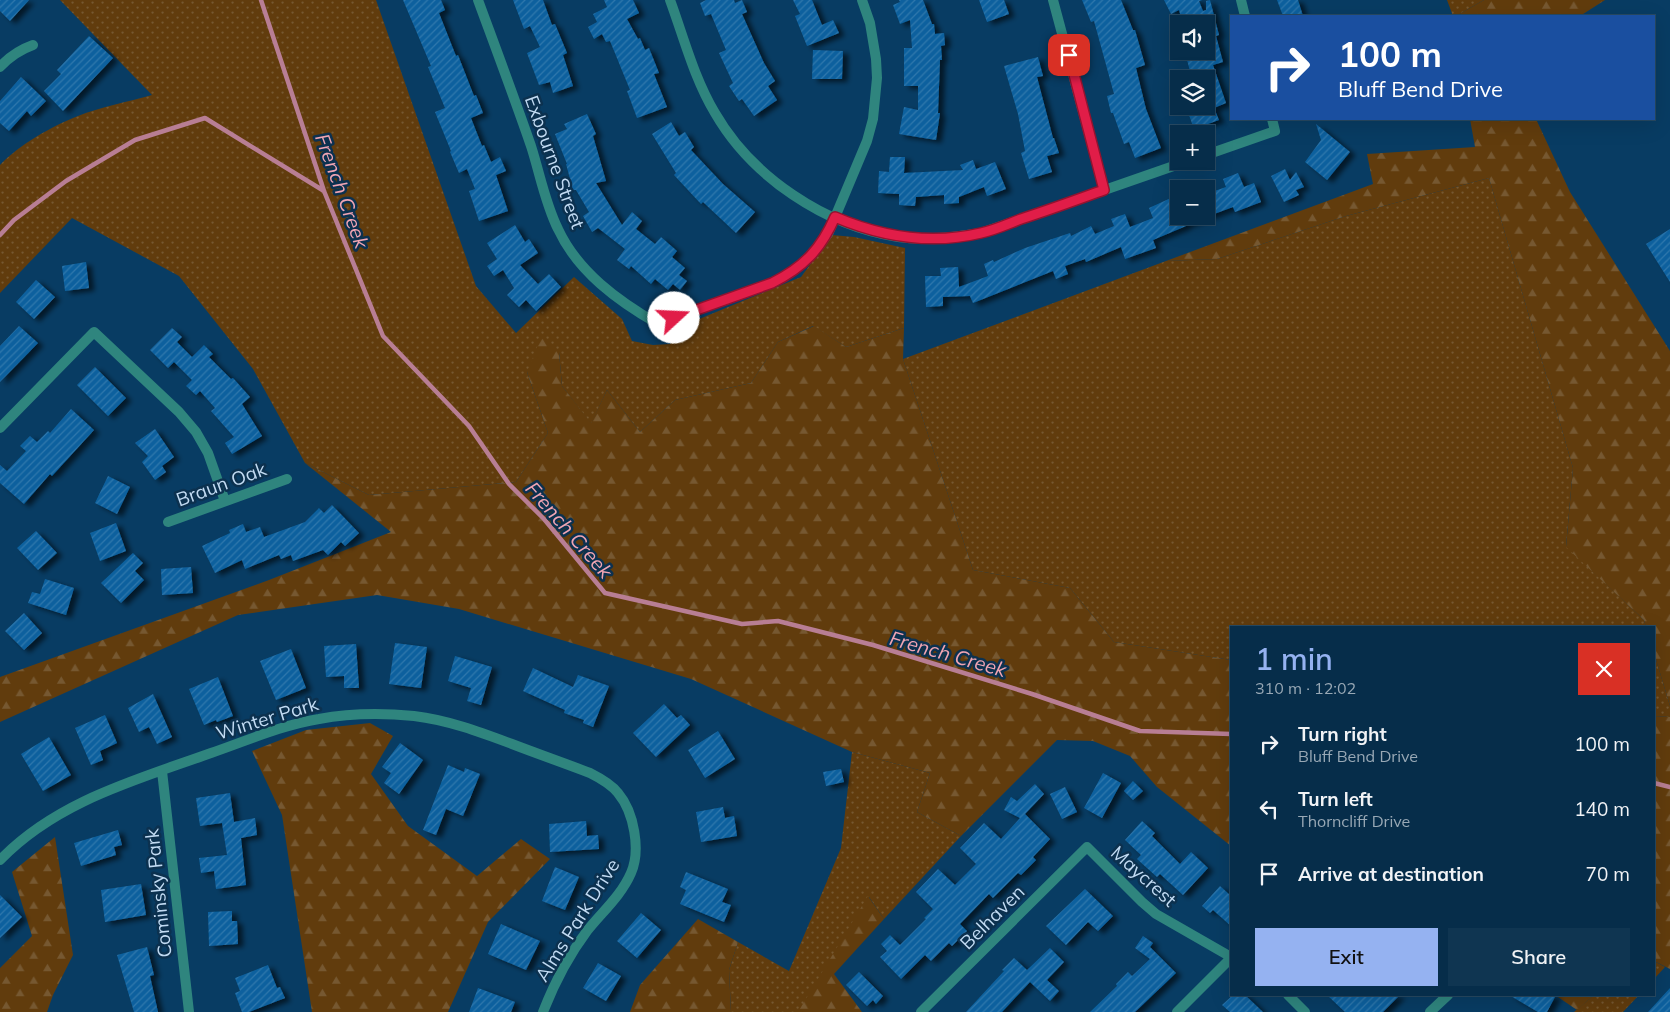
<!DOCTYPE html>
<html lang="en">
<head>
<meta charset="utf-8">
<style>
	body { margin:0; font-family:Mulish,sans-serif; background:#0f3551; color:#f1f3f6; height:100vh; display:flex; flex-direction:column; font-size:19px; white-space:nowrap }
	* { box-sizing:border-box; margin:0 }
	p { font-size:16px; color:#98a8b5 }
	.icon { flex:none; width:28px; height:28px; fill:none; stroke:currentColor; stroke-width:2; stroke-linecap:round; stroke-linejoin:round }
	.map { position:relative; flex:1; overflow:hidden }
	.sheet { position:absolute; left:1230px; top:626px; width:425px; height:370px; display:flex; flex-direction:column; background:#062d4a; border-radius:0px; box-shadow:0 5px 20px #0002,0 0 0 1px #274962 }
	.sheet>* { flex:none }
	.top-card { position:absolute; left:1230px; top:15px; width:425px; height:105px; border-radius:0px; box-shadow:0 5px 20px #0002,0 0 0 1px #274962; background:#1a4fa0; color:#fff; overflow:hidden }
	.controls { position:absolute; left:1170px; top:15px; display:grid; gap:10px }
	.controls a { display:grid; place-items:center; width:45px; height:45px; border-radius:0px; background:#062d4a; box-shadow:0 5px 20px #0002,0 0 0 1px #274962; font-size:25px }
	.pin { position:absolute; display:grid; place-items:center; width:42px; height:42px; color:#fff; margin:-21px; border-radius:10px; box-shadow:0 2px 8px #0006 }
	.me { position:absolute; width:55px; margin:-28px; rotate:70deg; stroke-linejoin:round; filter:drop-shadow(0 0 4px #0008) }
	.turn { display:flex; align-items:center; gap:18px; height:105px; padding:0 25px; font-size:22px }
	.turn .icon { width:65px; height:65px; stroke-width:2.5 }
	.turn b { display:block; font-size:35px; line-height:42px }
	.round { display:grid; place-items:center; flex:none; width:52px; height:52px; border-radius:0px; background:#0f3551 }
	.summary { display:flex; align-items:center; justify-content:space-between; height:85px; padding:0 25px }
	h1 { font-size:30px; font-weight:600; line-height:38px; color:#95b2f1 }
	.button { display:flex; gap:10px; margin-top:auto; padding:10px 25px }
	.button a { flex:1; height:58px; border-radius:0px; background:#95b2f1; color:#111; font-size:20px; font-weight:600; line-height:58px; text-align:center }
	.button a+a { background:#0f3551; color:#f1f3f6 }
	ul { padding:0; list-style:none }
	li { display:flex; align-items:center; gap:15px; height:65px; padding:0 25px }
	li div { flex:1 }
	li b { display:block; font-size:19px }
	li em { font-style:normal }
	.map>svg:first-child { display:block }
</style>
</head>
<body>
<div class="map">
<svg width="1670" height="1012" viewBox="0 0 1670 1012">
	<defs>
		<pattern id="grass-dots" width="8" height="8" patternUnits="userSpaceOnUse" patternTransform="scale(1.25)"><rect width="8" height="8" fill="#613c0d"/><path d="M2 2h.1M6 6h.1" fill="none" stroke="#765831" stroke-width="1.8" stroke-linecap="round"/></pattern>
		<pattern id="forest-firs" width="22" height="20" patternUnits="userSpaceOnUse" patternTransform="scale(1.25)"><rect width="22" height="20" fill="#613c0d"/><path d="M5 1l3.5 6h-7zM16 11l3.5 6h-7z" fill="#765831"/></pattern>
		<pattern id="building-hatch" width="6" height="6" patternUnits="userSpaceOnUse" patternTransform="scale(1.25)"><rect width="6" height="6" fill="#0d619e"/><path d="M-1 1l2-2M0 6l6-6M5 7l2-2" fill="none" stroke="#2f77ac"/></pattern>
		<filter id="shadow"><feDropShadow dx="5.5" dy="3" stdDeviation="2.5" flood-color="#0009"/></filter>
	</defs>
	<rect width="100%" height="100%" fill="#083c63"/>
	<path fill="url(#grass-dots)" d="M 60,0 L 376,0 L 476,286 L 516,333 L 574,277 L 622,319 L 632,341 L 653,345 L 670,344 L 687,324 L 801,277 L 832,235 L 854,237 L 905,248 L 904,328 L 846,347 L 813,326 L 778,342 L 751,383 L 675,400 L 640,432 L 607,390 L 591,424 L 562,386 L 559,352 L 527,372 L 548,433 L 516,482 L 369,495 L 305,463 L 253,369 L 179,276 L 72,218 L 0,293 L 0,165 C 19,145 52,126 78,116 C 100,107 128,102 152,95 Z
		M 1447,0 L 1484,0 L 1456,16 L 1453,16 Z
		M 1489,178 L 1573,468 L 1566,546 L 1644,620 L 1646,627 L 1231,628 L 1231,660 L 1114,642 L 1070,588 L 973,570 L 903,359 L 1166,261 L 1217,259 L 1346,216 Z
		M 1654,653 L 1670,706 L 1670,717 L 1654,716 Z
		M 852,752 L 930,773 L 917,812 L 961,836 L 884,919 L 869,897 L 799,1012 L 731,1012 L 729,970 L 738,942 L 789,971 L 841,848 Z
		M 1654,961 L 1665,967 L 1654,979 Z
		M 1594,995 L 1639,995 L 1623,1012 L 1574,1012 Z"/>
	<path fill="url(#forest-firs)" d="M 1484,0 L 1605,0 L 1580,16 L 1456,16 Z
		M 1470,119 L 1536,119 L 1570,192 L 1670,351 L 1670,706 L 1654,653 L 1654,628 L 1646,627 L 1644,620 L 1566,547 L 1573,468 L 1489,178 L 1346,216 L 1217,259 L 1166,261 L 1373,184 L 1367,154 L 1475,147 Z
		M 814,326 L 846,347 L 904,328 L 903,359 L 973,570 L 1070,588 L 1114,642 L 1231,660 L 1231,846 L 1157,787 L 1130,756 L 1093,741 L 1057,740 L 961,836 L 917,812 L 930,773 L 852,752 L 691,679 L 459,609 L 377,595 L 238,615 L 0,722 L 0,677 L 269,580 L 391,532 L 305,463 L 369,495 L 516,482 L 548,433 L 527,372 L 542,335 L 559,352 L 562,386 L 591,423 L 607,390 L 640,432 L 675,400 L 751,383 L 778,342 Z
		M 1654,716 L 1670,717 L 1670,969 L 1654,961 Z
		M 370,723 L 393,736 L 371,774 L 408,826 L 477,876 L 521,839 L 550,859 L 488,922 L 448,1012 L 312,1012 L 282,815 L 252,751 L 306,730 Z
		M 55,837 L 73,955 L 53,995 L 47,1012 L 0,1012 L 0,968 L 32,936 L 12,872 Z
		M 868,896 L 884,919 L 834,974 L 862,1012 L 798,1012 Z
		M 698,919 L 738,942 L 729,970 L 731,1012 L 630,1012 L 640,985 Z
		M 1555,995 L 1594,995 L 1577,1010 Z"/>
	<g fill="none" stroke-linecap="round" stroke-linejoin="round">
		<path stroke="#b87e94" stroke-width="4.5" d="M 261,0 L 324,191 L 383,336 L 469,426 L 509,484 L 544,519 L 605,593 L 742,624 L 778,621 L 873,645 L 1032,694 L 1140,731 L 1231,734
			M 0,235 L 14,220 L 66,181 L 135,140 L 205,118 L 324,191
			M 1654,783 L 1670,787"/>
	</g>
	<path fill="url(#building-hatch)" filter="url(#shadow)" d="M 0,0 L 29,0 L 10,21 L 0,11 Z
		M 403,0 L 441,0 L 445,10 L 439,13 L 456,56 L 458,55 L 474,96 L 476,95 L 483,113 L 471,118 L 482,146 L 484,145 L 491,162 L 500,157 L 506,171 L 496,175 L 508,211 L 479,221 L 469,191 L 475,189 L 467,169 L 459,173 L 450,152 L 451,151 L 435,112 L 445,108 L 428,67 L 431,66 Z
		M 513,0 L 543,0 L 552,25 L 555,24 L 567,53 L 563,55 L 573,86 L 553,93 L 550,82 L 539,85 L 527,53 L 540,47 L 530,26 L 524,29 Z
		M 604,0 L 633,0 L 639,13 L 627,19 L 638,39 L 640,38 L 645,50 L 649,48 L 659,73 L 654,74 L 667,107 L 637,118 L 627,91 L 630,90 L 610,41 L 606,42 L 602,34 L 594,39 L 588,27 L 597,22 L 593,14 L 607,7 Z
		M 706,0 L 734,0 L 735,3 L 742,0 L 747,12 L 742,14 L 764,63 L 775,81 L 768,86 L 777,100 L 754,116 L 742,99 L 739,101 L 729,86 L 733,83 L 719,53 L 726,50 L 711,14 L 705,16 L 700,3 Z
		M 793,0 L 812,0 L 822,25 L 833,20 L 839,33 L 807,46 L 795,16 L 800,14 Z
		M 899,0 L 923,0 L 932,24 L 934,24 L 935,34 L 944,33 L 945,45 L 941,46 L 942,60 L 940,60 L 938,113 L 940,113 L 936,140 L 899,134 L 904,107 L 918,110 L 918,86 L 904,86 L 904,48 L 912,48 L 910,20 L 900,24 L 893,5 L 900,2 Z
		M 979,0 L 1004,0 L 1009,14 L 987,22 Z
		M 1082,0 L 1121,0 L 1133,30 L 1135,30 L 1145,65 L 1136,68 L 1146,109 L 1161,148 L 1135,158 L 1129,142 L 1124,144 L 1113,113 L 1111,113 L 1107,96 L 1114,94 L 1094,21 L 1091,22 Z
		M 1164,0 L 1202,0 L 1199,1 L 1203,11 L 1206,10 L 1206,1 L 1210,0 L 1219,35 L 1216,36 L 1223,62 L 1213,65 L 1226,103 L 1214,108 L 1219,120 L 1194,129 L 1189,115 L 1199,111 L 1197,106 L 1206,106 L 1206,79 L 1192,79 L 1186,56 L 1206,51 L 1206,24 L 1183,24 L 1179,10 L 1171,14 Z
		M 1277,0 L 1298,0 L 1303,16 L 1283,16 Z
		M 89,36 L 113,58 L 63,111 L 44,91 L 61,74 L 57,70 Z
		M 813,50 L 843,51 L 842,79 L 812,79 Z
		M 1038,57 L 1043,76 L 1037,77 L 1053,138 L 1054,138 L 1059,153 L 1047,156 L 1052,172 L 1029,179 L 1021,153 L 1025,151 L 1018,114 L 1004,66 Z
		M 21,77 L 46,101 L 31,116 L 27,111 L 9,131 L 0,123 L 0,101 Z
		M 587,114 L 596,134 L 593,136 L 606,181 L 596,183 L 622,225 L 632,212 L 642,221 L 636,229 L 655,244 L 661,237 L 677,251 L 672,257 L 685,268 L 679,275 L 687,281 L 680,290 L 673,284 L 668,290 L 655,279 L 651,284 L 631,266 L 629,269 L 617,260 L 625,249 L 598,228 L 592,232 L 583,216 L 589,212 L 576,190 L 573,190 L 566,164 L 567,164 L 555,134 L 567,129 L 564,124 Z
		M 671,122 L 679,136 L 685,132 L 694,147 L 691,150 L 723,184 L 755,212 L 736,233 L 703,202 L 701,204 L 674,175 L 676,173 L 652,134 Z
		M 1316,124 L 1350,152 L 1327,180 L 1305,162 L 1321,140 Z
		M 890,157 L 905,157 L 904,173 L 963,170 L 960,165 L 973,160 L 976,169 L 995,162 L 1006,189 L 987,196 L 984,187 L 959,197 L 959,203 L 944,204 L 944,195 L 916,197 L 915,206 L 899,205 L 899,194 L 878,193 L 879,171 L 889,172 Z
		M 1285,169 L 1290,180 L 1296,172 L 1304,187 L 1296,190 L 1299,195 L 1284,202 L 1271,176 Z
		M 1238,173 L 1244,187 L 1254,183 L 1261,202 L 1235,212 L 1233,207 L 1206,217 L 1206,194 L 1226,187 L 1223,179 Z
		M 1173,197 L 1179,209 L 1179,216 L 1206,216 L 1206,217 L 1185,225 L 1186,226 L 1153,240 L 1156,248 L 1125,259 L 1121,247 L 1086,262 L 1085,259 L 1065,266 L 1068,274 L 1056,279 L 1053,271 L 973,303 L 970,296 L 943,297 L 943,306 L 926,307 L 925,276 L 941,276 L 940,268 L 958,267 L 959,287 L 988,276 L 984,264 L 993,260 L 994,262 L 1025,248 L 1070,233 L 1071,236 L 1091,226 L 1095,234 L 1114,226 L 1111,219 L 1125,214 L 1130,227 L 1153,218 L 1149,208 Z
		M 515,225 L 525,242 L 529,239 L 538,253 L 520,265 L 538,284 L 549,274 L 561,287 L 536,311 L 526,300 L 519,307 L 507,295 L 514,288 L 503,270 L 494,276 L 487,266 L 497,259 L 487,243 Z
		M 1670,229 L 1670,282 L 1646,244 Z
		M 86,262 L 89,288 L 65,291 L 62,266 Z
		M 36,280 L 55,297 L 34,319 L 16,302 Z
		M 19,326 L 38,343 L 0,382 L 0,346 Z
		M 172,328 L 182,337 L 177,342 L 192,357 L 204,345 L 213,354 L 209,357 L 231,379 L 233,378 L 250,397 L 242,404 L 262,436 L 232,454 L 225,443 L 234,437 L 211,411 L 215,408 L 200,391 L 196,395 L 186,386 L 192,380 L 174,362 L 168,368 L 150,350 Z
		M 95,367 L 126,398 L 108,416 L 77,385 Z
		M 71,409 L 94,430 L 52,476 L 50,474 L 24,504 L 0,483 L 0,465 L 7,471 L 26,451 L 20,446 L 30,436 L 37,442 L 48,431 L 50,433 Z
		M 155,429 L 174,457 L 162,466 L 166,472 L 155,480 L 142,462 L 148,456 L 135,443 Z
		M 108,476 L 130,487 L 117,514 L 95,503 Z
		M 332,505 L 359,533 L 345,546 L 341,542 L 328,555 L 323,550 L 293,561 L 291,555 L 281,559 L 279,555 L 245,569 L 242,560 L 215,573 L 202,546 L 230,533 L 229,530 L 243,524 L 246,532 L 260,527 L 264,537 L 305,522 L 319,508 L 324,513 Z
		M 116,523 L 126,551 L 100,561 L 90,533 Z
		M 36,531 L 57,553 L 38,570 L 17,548 Z
		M 133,553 L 143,563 L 135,571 L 144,580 L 121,603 L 101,583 Z
		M 191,567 L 193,593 L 162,595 L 161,569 Z
		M 45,579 L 74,588 L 66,615 L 28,603 L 32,592 L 40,594 Z
		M 24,613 L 42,633 L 24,650 L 5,631 Z
		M 395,643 L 427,647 L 421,688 L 389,684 Z
		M 356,644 L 359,688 L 344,688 L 344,676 L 326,677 L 324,646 Z
		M 291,649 L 306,688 L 276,700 L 260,661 Z
		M 455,656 L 492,667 L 481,705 L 467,701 L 471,688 L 448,681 Z
		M 533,668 L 573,687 L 578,675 L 609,686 L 593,727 L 583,723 L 584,720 L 564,713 L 565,710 L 523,691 Z
		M 218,677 L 233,716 L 217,722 L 216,720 L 204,725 L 189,689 Z
		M 153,694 L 172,737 L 157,744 L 149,727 L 139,732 L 128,708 Z
		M 664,704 L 677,718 L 681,715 L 690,725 L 656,757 L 633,733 Z
		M 105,715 L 117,743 L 100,751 L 103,760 L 91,765 L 75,728 Z
		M 718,731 L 735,759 L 705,778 L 688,750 Z
		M 49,737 L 71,775 L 43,791 L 21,754 Z
		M 400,743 L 423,760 L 399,794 L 384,783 L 391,773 L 382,767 Z
		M 448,765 L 464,772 L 465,768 L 480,774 L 463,816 L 446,809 L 436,835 L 423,830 Z
		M 841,769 L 844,782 L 826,786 L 823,772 Z
		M 1103,773 L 1121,783 L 1102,818 L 1084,808 Z
		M 1133,781 L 1143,791 L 1133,800 L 1124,791 Z
		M 1035,784 L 1044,794 L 1025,814 L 1050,839 L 1033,857 L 1036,860 L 1021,875 L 1018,873 L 993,898 L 989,894 L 960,924 L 967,931 L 952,946 L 949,943 L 931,961 L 925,955 L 901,979 L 880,957 L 887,951 L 881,944 L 890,935 L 900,945 L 926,919 L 924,918 L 933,909 L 916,892 L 938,869 L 955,885 L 976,864 L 960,848 L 984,823 L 1001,839 L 1020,818 L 1004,810 L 1011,797 L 1017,801 Z
		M 1065,787 L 1077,812 L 1062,819 L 1050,794 Z
		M 230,793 L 234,822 L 255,818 L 257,835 L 241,838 L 246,885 L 216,889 L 214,871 L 201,873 L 199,858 L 227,855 L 222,823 L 200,826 L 196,798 Z
		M 723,807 L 725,818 L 734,816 L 737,836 L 701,842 L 696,812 Z
		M 586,821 L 587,836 L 598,835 L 599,849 L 550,852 L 549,824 Z
		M 1142,821 L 1155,833 L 1152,836 L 1180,864 L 1191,852 L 1208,868 L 1183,895 L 1160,874 L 1157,877 L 1137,859 L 1141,855 L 1125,840 Z
		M 118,830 L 122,845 L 114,847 L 116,855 L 81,866 L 74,843 Z
		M 555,867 L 579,877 L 565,910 L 542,901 Z
		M 686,872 L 728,889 L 722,902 L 731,905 L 724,922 L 680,904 L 686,890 L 680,887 Z
		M 141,884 L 146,915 L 105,922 L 101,890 Z
		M 1220,886 L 1231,896 L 1231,926 L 1213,910 L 1210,913 L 1202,906 Z
		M 1085,889 L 1113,916 L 1098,931 L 1088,922 L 1066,945 L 1046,926 Z
		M 0,895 L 22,917 L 0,938 Z
		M 232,911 L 232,921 L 237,921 L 238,944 L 209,946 L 208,912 Z
		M 641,913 L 661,930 L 637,958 L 617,941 Z
		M 501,924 L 540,941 L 526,970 L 488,954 Z
		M 1143,936 L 1153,943 L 1150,947 L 1176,973 L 1135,1012 L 1090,1012 L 1117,986 L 1116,984 L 1128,972 L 1132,976 L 1150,959 L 1135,948 Z
		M 147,947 L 154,975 L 150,976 L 158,1012 L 134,1012 L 117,955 Z
		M 1050,948 L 1064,962 L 1047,980 L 1059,991 L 1050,1001 L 1030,982 L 1002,1012 L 966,1012 L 1004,971 L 1002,970 L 1014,958 L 1027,970 Z
		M 598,963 L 621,976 L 606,1001 L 583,988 Z
		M 268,965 L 277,988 L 280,987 L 285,998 L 249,1012 L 242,1012 L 235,993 L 240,991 L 235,978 Z
		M 859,972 L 883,996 L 876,1004 L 873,1000 L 867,1006 L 846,985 Z
		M 478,988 L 515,1002 L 511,1012 L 469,1012 Z
		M 1670,988 L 1670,1012 L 1648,1012 Z
		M 1233,995 L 1245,995 L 1263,1012 L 1230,1012 L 1222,1005 Z
		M 1327,995 L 1400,995 L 1383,1012 L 1345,1012 Z
		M 1509,995 L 1556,995 L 1547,1012 L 1538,1012 Z"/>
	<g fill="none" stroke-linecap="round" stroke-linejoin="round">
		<path stroke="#2f857e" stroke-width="10" d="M 478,0 C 496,49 514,97 531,146 C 540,174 545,203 558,229 C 578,272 618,301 658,324 L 772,283 C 796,271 813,256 828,234 L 867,141 L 873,119 L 877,78 L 876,59 L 870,23 L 862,0
			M 670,0 C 684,38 694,78 715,113 C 752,177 825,226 898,237 C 926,241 953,237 981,233 L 1188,161
			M 1053,0 L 1104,190
			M 1241,0 L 1245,16
			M 0,67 C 10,56 19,50 33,45
			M 1206,155 L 1275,131 L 1272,119
			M 0,428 L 94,332 L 179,412 L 196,432 L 208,453 L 225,501
			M 168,522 L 287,479
			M 162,771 L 189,1012
			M 0,860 C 57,801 136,780 211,753 C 246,741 282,725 319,719 C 351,713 382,713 414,716 C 448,720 480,732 512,744 C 538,754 564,763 590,773 C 600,778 611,784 618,793 C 634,812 641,850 631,873 C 621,896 602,912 587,931 C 569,955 554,984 543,1012
			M 1288,995 L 1305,1012
			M 921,1012 L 1087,847 L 1142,902 L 1156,914 L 1231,957
			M 1177,1012 L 1231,958
			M 1430,1012 L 1448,995"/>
	</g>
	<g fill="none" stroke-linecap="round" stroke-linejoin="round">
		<g stroke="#92132f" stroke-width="12">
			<path id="route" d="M 674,318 L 772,283 C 804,267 821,249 835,217 C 882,237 931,245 981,233 C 995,230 1008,224 1021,219 C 1049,210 1076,200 1104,190 L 1069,55"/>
		</g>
		<use href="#route" stroke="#e11d48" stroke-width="9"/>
	</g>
	<g text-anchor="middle" stroke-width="5" stroke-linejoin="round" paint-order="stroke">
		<g font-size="19" fill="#c2dbf3" stroke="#0c314f">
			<text transform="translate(555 162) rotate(70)" y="7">Exbourne Street</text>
			<text transform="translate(221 484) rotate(-20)" y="7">Braun Oak</text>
			<text transform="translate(267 718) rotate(-17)" y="7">Winter Park</text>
			<text transform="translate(1144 876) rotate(42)" y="7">Maycrest</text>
			<text transform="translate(158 893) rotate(-96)" y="7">Cominsky Park</text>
			<text transform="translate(992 917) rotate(-45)" y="7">Belhaven</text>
			<text transform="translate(577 920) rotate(-58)" y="7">Alms Park Drive</text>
		</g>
		<g font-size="20" font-style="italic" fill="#f1a5b3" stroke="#0c314f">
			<text transform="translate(342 191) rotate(70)" y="7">French Creek</text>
			<text transform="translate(569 530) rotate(49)" y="7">French Creek</text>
			<text transform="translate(948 654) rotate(16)" y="7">French Creek</text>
		</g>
	</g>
</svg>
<div class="controls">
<a><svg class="icon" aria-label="sound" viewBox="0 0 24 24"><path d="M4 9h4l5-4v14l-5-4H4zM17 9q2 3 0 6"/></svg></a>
<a><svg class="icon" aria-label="layers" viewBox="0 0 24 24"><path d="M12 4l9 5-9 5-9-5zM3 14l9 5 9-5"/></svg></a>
<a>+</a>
<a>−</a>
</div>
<div class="pin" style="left:1069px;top:55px;background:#d93025"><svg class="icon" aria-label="arrive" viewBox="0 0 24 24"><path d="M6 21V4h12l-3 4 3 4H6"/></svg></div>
<svg class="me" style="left:674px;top:318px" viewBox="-20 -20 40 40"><circle r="19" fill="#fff"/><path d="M0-13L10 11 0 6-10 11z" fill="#e11d48"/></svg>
<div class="top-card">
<div class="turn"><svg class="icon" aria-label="right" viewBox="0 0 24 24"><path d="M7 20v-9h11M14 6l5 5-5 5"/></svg><div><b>100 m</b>Bluff Bend Drive</div></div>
</div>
<section class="sheet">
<div class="summary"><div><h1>1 min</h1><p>310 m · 12:02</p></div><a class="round" style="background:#d93025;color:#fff"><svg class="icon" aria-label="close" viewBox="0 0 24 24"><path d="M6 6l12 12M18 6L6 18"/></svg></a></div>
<ul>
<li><svg class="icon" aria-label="right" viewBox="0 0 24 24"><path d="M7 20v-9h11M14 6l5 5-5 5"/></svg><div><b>Turn right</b><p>Bluff Bend Drive</p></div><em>100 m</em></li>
<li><svg class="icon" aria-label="left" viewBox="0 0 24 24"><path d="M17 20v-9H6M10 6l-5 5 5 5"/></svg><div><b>Turn left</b><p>Thorncliff Drive</p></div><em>140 m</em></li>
<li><svg class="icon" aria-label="arrive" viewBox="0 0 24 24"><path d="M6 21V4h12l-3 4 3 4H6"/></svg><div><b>Arrive at destination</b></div><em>70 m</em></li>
</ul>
<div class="button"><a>Exit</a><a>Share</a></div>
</section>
</div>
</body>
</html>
